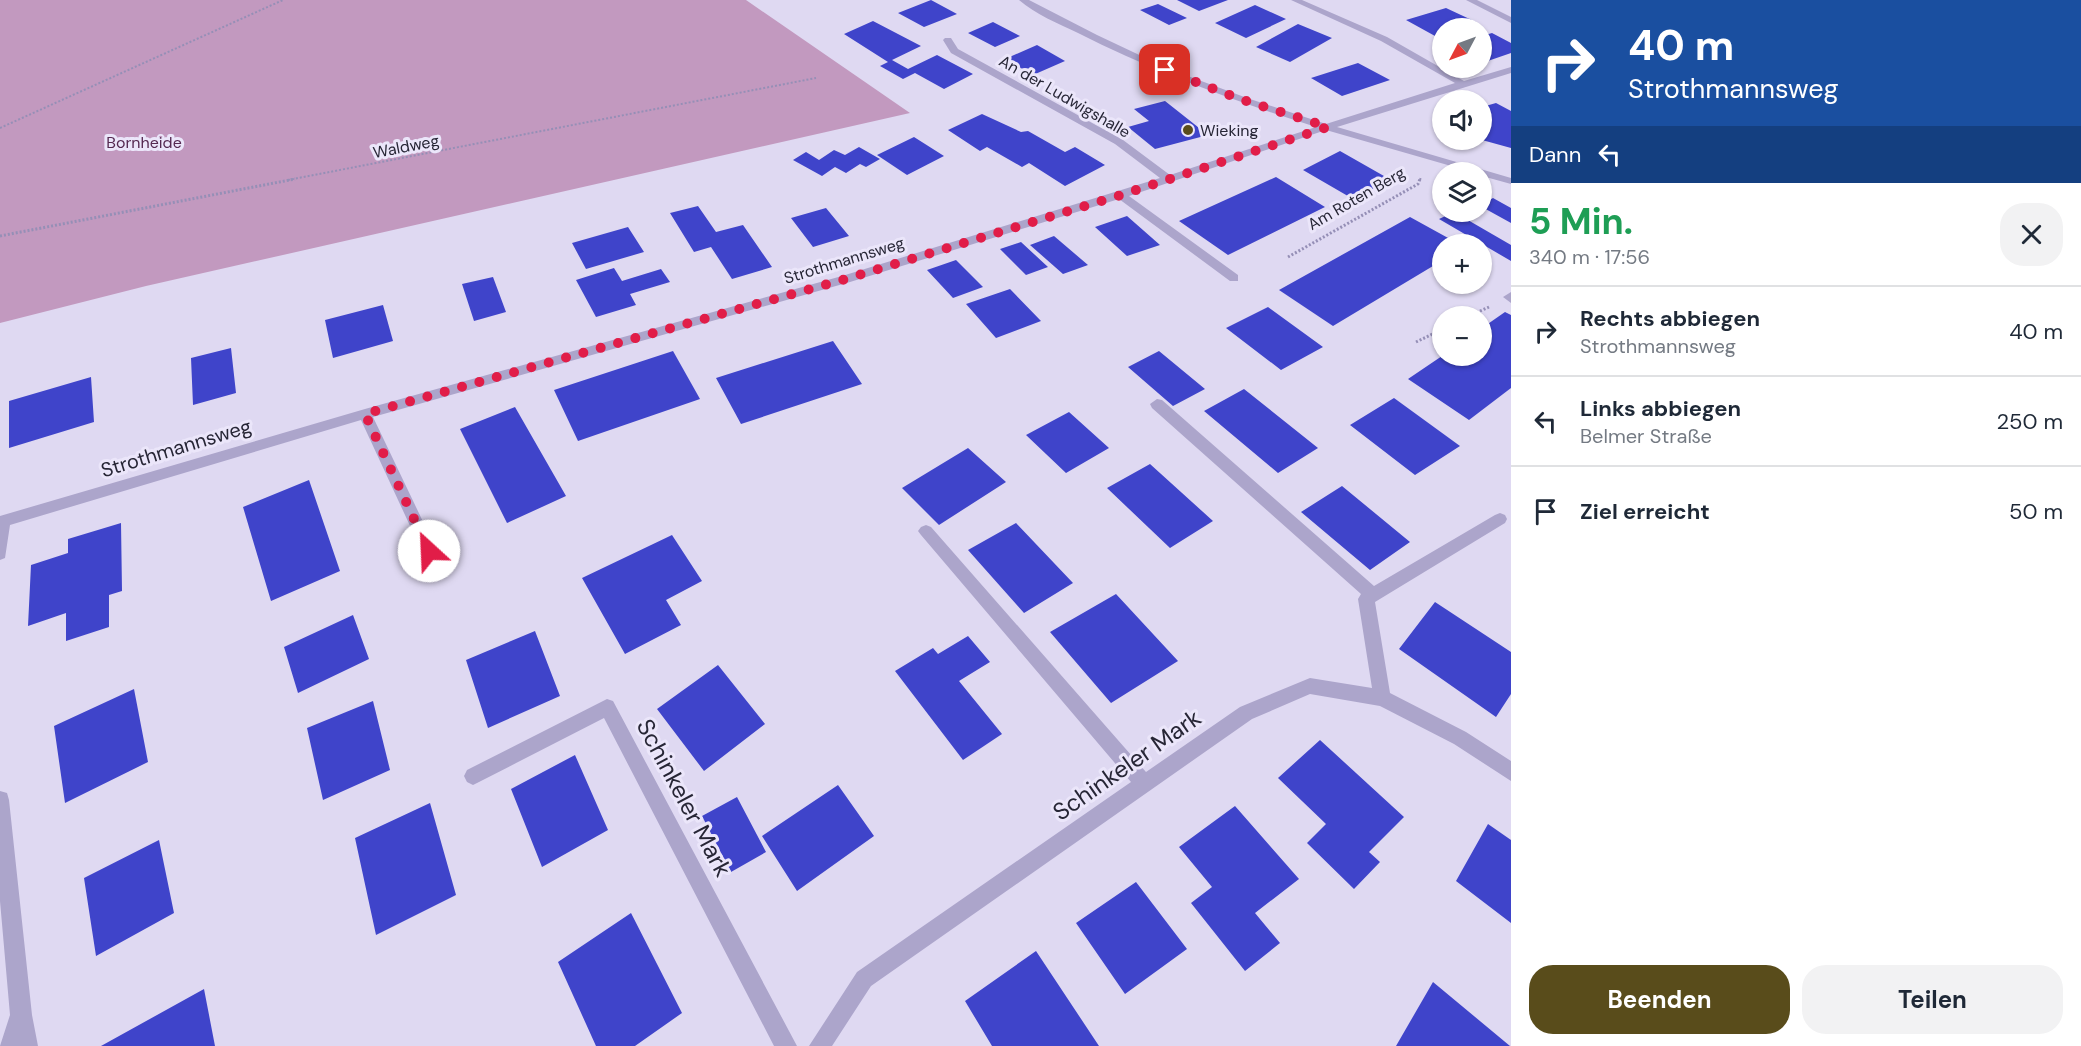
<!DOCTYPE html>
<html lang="de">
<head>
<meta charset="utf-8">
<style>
	body { margin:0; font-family:"DM Sans",sans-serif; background:#f2f2f3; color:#1f2937; height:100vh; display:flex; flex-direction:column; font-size:22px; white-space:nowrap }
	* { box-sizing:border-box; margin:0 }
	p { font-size:20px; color:#747a83 }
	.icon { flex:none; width:33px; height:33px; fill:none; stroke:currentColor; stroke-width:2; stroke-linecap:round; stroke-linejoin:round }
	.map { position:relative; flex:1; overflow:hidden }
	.side { display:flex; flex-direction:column; background:#fff; width:570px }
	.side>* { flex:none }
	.guide { background:#1a4fa0; color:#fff; overflow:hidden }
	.needle { width:39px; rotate:229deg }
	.tools { position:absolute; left:1432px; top:18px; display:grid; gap:12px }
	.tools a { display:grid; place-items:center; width:60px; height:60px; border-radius:50%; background:#fff; box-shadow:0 2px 4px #0004; font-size:30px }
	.pin { position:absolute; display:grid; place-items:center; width:51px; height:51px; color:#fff; margin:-26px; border-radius:12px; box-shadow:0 3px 9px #0006 }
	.me { position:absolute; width:66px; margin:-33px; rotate:335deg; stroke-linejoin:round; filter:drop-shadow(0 0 4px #0008) }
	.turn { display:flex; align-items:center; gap:21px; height:126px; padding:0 18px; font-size:27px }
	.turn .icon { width:78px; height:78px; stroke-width:2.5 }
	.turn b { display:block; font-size:42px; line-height:51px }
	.then { display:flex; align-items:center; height:57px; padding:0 18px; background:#0003; gap:12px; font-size:22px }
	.round { display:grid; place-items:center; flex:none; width:63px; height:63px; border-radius:24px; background:#f2f2f3 }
	.summary { display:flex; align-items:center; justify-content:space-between; height:102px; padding:0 18px }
	h1 { font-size:36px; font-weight:700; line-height:45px; color:#1e9e55 }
	.action { display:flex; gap:12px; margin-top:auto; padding:12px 18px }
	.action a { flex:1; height:69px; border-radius:24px; background:#594c1b; color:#fff; font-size:24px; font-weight:700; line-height:69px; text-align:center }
	.action a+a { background:#f2f2f3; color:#1f2937 }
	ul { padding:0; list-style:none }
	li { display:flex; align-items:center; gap:18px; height:90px; padding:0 18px; border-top:2px solid #e0e1e3 }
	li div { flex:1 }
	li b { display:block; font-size:22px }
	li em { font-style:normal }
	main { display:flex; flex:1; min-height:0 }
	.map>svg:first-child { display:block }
</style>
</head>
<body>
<main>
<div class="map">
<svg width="1511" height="1046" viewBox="0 0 1511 1046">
	<rect width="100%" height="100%" fill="#dfd9f2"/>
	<path fill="#c299bf" d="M 0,0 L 746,0 L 910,113 L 146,286 L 0,323 Z"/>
	<path fill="#3f44ca" d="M 931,0 L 957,14 L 924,27 L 898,13 Z
		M 1177,0 L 1228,0 L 1199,11 Z
		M 1158,4 L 1187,18 L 1169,25 L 1140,10 Z
		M 1255,5 L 1286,19 L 1246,38 L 1215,23 Z
		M 1446,8 L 1476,22 L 1458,28 L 1443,28 L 1443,33 L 1435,36 L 1406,20 Z
		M 873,21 L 921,46 L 892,60 L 908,69 L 937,55 L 973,74 L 944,89 L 915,73 L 903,79 L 880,66 L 888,62 L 844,34 Z
		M 993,22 L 1020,36 L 995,47 L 968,33 Z
		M 1298,24 L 1332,38 L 1290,62 L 1256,47 Z
		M 1492,33 L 1511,43 L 1511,53 L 1482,63 L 1482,36 Z
		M 1037,45 L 1065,61 L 1033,75 L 1005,59 Z
		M 1358,63 L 1390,80 L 1342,96 L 1311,78 Z
		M 1165,101 L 1208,135 L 1155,149 L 1128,127 L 1149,121 L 1134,109 Z
		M 1496,103 L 1511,111 L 1511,148 L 1482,140 L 1482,107 Z
		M 982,114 L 1021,132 L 1028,131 L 1065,152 L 1075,147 L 1105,165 L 1065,186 L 1029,163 L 1022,167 L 987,147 L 980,151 L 948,130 Z
		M 914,137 L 944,156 L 907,175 L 877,155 Z
		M 859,147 L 880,159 L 866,167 L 860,164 L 846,173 L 835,167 L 822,176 L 793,160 L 806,152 L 819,160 L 834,150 L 845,155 Z
		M 1340,151 L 1391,180 L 1353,199 L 1303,170 Z
		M 1276,177 L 1325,207 L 1228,255 L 1179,221 Z
		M 1493,198 L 1511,208 L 1511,223 L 1482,207 L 1482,204 Z
		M 698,206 L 716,232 L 743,225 L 772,267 L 732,279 L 711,247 L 694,252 L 670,213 Z
		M 826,208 L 849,236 L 813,247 L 791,218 Z
		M 1454,212 L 1511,245 L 1511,261 L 1439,219 Z
		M 1127,216 L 1160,245 L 1127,256 L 1095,227 Z
		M 1410,217 L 1459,244 L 1443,244 L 1443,260 L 1333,326 L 1279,290 Z
		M 628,227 L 644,252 L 586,269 L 572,243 Z
		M 1054,236 L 1088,265 L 1063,274 L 1030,245 Z
		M 1021,242 L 1048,267 L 1026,275 L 1000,249 Z
		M 956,260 L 983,287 L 953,298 L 927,270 Z
		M 614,268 L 622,281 L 661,269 L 670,282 L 630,294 L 636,305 L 596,317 L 576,280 Z
		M 493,277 L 506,312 L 474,321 L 462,284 Z
		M 1010,289 L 1041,321 L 996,338 L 966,304 Z
		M 383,305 L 393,341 L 333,358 L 325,320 Z
		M 1268,307 L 1323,347 L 1281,370 L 1226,328 Z
		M 1505,312 L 1511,315 L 1511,388 L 1469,420 L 1408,379 L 1442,356 L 1482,356 L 1482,328 Z
		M 833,341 L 862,384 L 741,424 L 716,378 Z
		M 231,348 L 236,393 L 193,405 L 191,358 Z
		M 673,351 L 700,399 L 578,441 L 554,390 Z
		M 1159,351 L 1205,389 L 1173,406 L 1128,367 Z
		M 91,377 L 94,422 L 9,448 L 9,401 Z
		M 1244,389 L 1318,448 L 1278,473 L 1204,411 Z
		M 1394,398 L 1460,446 L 1415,475 L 1350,425 Z
		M 515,407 L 566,496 L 507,523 L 460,429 Z
		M 1069,412 L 1109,448 L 1066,473 L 1026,435 Z
		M 968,448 L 1006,482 L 939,525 L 902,488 Z
		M 1150,464 L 1213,521 L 1170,548 L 1107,488 Z
		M 309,480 L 340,571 L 271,601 L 243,507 Z
		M 1342,486 L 1410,542 L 1370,570 L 1301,512 Z
		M 121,523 L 122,591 L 109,595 L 109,627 L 66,641 L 66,613 L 28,626 L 31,565 L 68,553 L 68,539 Z
		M 1016,523 L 1073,583 L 1024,613 L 968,550 Z
		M 672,535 L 702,581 L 666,600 L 681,625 L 625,654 L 582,578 Z
		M 1116,594 L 1178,661 L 1111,703 L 1050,632 Z
		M 1435,602 L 1511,652 L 1511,694 L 1496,717 L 1399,649 Z
		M 353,615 L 369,659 L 298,693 L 284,647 Z
		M 535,631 L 560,696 L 488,728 L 466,660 Z
		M 968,636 L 990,662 L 959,681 L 1002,734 L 963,760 L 895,671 L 933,648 L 938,654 Z
		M 718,665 L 765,724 L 704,771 L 657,709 Z
		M 134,689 L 148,762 L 65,803 L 54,726 Z
		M 373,701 L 390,770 L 323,800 L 307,728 Z
		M 1320,740 L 1404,817 L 1369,852 L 1380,862 L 1354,889 L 1307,843 L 1326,824 L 1278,778 Z
		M 575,755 L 608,830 L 542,867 L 511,789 Z
		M 838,785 L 874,836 L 797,891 L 762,836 Z
		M 737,797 L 766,852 L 731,872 L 702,816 Z
		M 430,803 L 456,895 L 376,935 L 355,838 Z
		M 1235,806 L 1299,879 L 1255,913 L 1280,943 L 1245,971 L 1191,903 L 1212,887 L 1179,847 Z
		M 1488,824 L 1511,840 L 1511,923 L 1456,881 Z
		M 159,840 L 174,913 L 96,956 L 84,878 Z
		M 1136,882 L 1187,949 L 1125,994 L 1076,923 Z
		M 631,913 L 682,1013 L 635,1046 L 596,1046 L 558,962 Z
		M 1036,951 L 1099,1046 L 992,1046 L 965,1001 Z
		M 1433,982 L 1510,1046 L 1396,1046 Z
		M 204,989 L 215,1046 L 101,1046 Z"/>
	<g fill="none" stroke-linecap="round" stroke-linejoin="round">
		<path stroke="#958fb6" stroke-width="2" stroke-dasharray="2 2" stroke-linecap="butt" d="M 0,128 L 283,0
			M 288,180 L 816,78
			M 1420,180 L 1421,177"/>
		<path stroke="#958fb6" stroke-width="3" stroke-dasharray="2 2" stroke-linecap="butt" d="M 0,236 L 295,179
			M 1288,257 L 1418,184 L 1420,179
			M 1469,316 L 1489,307
			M 1416,342 L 1443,329"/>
		<path fill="#aca5cb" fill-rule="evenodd" d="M 1019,0 L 1029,0 L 1097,35 L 1169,69 L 1247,98 L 1326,124 L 1455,83 L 1381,41 L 1291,0 L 1302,0 L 1387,37 L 1464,81 L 1511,67 L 1511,73 L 1337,127 L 1511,178 L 1511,184 L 1482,176 L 1482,172 L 1472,172 L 1326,130 L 1129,196 L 1238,275 L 1238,281 L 1230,281 L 1119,199 L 850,282 L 373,417 L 437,551 L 434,556 L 429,558 L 424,556 L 361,420 L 10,525 L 5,558 L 0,560 L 0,516 L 365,409 L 842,276 L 1160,178 L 1115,144 L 951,53 L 943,40 L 945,38 L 951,38 L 958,49 L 1123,140 L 1170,175 L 1316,127 C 1234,101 1155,72 1078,33 C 1059,24 1035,14 1019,0 Z
			M 1466,0 L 1477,0 L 1511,17 L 1511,23 Z
			M 1511,292 L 1511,303 L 1503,297 Z
			M 1157,399 L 1162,400 L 1374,586 L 1495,515 L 1500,513 L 1505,515 L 1507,519 L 1505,523 L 1375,602 L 1390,693 L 1466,732 L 1511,761 L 1511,781 L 1454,744 L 1380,706 L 1310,694 L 1252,719 L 871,986 L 832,1046 L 809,1046 L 857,972 L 1131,782 L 921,535 L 918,531 L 921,527 L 926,525 L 931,527 L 1146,772 L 1240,707 L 1310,678 L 1372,688 L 1358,599 L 1361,594 L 1152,408 L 1150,404 Z
			M 607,699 L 613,701 L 797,1046 L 774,1046 L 604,718 L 479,782 L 473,785 L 467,782 L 464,776 L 467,770 Z
			M 0,791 L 7,793 L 9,800 L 32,1015 L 38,1046 L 0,1046 L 10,1015 L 0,901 Z"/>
	</g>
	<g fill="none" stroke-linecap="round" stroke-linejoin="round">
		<path stroke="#e11d48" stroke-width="10" stroke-dasharray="0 18" d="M 429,551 L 365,414 L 846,279 L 1121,195 L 1328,127 L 1240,99 L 1165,70"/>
	</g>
	<circle fill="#594c1b" stroke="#ebe6fa" stroke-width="2" cx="1188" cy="130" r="6"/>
	<g text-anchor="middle" stroke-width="6" stroke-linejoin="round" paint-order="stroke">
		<g font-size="16" fill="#272636" stroke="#ebe6fa">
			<text transform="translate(1065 96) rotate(30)" y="6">An der Ludwigshalle</text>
			<text transform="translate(406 146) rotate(-11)" y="6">Waldweg</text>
			<text transform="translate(1356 198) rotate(-30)" y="6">Am Roten Berg</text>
			<text transform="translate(844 260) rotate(-17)" y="6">Strothmannsweg</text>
		</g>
		<g font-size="16" fill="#272636" stroke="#ebe6fa" text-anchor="start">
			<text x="1200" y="136">Wieking</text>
		</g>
		<g font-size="16" fill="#552951" stroke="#ebe6fa">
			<text x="144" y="148">Bornheide</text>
		</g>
		<g font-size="20" fill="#272636" stroke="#ebe6fa">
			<text transform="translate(176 448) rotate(-17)" y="7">Strothmannsweg</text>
		</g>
		<g font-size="24" fill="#272636" stroke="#ebe6fa">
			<text transform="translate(1127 765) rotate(-35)" y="8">Schinkeler Mark</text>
			<text transform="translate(684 798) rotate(62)" y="8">Schinkeler Mark</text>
		</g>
	</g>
</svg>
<div class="tools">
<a><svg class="needle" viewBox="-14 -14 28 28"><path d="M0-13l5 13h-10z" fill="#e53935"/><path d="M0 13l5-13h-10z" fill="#747a83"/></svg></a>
<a><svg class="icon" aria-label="sound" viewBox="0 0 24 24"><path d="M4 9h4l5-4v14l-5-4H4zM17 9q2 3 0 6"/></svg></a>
<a><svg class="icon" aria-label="layers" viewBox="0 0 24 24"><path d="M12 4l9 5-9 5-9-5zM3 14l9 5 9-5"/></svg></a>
<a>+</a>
<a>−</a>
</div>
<div class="pin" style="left:1165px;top:70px;background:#d93025"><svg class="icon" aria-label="arrive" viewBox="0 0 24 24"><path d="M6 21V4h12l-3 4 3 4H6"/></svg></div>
<svg class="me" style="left:429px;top:551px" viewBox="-20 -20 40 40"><circle r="19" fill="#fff"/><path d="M0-13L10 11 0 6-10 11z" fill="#e11d48"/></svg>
</div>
<section class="side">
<div class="guide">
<div class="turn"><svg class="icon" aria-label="right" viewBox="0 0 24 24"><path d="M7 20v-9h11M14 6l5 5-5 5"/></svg><div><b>40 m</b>Strothmannsweg</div></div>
<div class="then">Dann<svg class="icon" aria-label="left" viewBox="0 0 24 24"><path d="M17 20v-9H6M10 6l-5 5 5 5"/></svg></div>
</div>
<div class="summary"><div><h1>5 Min.</h1><p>340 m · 17:56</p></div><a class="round"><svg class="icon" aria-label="close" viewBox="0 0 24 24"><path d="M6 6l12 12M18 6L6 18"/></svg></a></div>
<ul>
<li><svg class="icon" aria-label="right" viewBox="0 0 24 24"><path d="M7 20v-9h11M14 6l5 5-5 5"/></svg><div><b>Rechts abbiegen</b><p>Strothmannsweg</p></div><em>40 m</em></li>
<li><svg class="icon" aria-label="left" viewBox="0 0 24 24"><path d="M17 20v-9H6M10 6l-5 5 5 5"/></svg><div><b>Links abbiegen</b><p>Belmer Straße</p></div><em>250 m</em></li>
<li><svg class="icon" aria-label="arrive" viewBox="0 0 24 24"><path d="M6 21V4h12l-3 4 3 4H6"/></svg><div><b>Ziel erreicht</b></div><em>50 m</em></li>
</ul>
<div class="action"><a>Beenden</a><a>Teilen</a></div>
</section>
</main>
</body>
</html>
